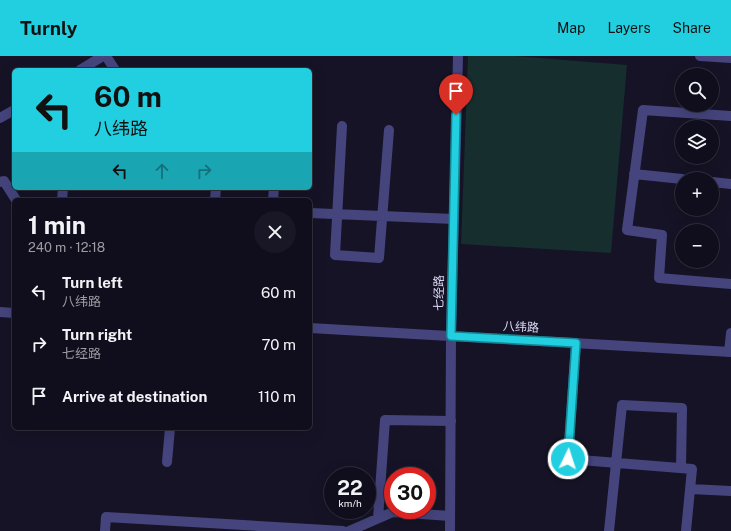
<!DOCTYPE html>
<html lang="en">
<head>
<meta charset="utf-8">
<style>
	body { margin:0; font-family:"Public Sans","Noto Sans SC",sans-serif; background:#191725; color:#f1f3f6; height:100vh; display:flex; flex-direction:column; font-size:15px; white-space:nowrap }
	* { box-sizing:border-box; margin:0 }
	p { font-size:13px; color:#9c9ca3 }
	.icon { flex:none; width:22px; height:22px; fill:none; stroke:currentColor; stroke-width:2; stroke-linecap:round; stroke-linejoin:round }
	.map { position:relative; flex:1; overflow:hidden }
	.drawer { position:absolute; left:12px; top:142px; width:300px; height:232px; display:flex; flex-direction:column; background:#100e1c; border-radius:6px; box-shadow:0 4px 16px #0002,0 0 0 1px #302e3b }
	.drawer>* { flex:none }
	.banner { position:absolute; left:12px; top:12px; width:300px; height:122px; border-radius:6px; box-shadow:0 4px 16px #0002,0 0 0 1px #302e3b; background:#21cfe0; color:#111; overflow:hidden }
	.tools { position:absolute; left:675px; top:12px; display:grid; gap:8px }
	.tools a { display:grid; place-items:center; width:44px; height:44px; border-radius:50%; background:#100e1c; box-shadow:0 4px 16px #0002,0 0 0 1px #302e3b; font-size:20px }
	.speed { position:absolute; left:324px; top:411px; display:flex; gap:8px; font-size:20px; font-weight:700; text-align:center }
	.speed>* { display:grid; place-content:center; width:52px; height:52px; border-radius:50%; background:#100e1c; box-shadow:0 4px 16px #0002,0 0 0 1px #302e3b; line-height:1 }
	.speed small { font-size:10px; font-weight:400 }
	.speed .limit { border:6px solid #d22; background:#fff; color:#111 }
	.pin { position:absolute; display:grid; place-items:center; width:34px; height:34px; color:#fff; margin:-41px -17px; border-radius:50% 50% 50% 0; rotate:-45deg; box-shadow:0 0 4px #0007 }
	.pin .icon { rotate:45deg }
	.me { position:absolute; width:44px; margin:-22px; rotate:4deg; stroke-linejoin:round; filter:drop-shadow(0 0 3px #0008) }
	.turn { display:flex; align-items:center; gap:14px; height:84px; padding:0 16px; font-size:18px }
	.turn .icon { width:52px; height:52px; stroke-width:2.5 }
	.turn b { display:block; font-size:28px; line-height:34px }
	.lanes { display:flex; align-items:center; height:38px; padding:0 16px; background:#0003; justify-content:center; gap:20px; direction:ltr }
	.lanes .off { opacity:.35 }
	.round { display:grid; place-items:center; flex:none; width:42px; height:42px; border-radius:21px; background:#191725 }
	.head { display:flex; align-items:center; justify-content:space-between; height:68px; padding:0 16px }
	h1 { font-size:24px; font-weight:700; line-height:30px }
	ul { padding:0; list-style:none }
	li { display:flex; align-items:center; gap:12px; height:52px; padding:0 16px }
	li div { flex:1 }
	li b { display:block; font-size:15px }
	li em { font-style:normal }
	header { display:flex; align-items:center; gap:24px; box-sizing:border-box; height:56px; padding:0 20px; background:#21cfe0; color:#111 }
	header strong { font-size:19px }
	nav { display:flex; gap:22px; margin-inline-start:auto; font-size:14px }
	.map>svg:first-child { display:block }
</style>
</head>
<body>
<header>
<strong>Turnly</strong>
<nav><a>Map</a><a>Layers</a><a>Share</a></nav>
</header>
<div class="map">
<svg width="731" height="475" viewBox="0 0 731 475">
	<rect width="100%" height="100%" fill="#151325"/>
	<path fill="#162e2d" d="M 468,0 L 515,0 L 627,9 L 611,197 L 461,188 Z"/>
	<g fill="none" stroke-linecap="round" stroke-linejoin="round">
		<path stroke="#45447d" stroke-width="10" d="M 106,0 L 115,14
			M 700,0 L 731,2
			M 731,60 L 643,54 L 627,174 L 662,179 L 659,222 L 731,228
			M 342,70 L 335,199 L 379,202 L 389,74
			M 634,118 L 682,123
			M 0,126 L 4,125 L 16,144
			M 712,126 L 731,128
			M 62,144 L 63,132
			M 215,144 L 216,132
			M 273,144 L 274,132
			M 310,157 L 454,163
			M 576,287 L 568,403 L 692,413 L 686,475
			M 729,296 L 731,277
			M 167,406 L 170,372
			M 690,433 L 731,435
			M 378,462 L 385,364 L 451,365
			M 105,475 L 106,461 L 343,475
			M 349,475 L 393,456 L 450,460
			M 609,475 L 622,349 L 682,352 L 681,412"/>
		<path stroke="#45447d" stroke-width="10" d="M 80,14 L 103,0
			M 0,62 L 14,54
			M 0,256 L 14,257
			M 310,272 L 731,296
			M 450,475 L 451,280 L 458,0"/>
	</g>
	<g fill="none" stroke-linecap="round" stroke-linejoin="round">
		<g stroke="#158792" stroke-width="10">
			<path id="route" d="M 456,59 L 451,280 L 576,287 L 568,403"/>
		</g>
		<use href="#route" stroke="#21cfe0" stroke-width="7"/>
	</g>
	<g text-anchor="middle" stroke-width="4" stroke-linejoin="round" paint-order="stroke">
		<g font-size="12" fill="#dedbfa" stroke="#151325">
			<text transform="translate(439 237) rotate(-89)" y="4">七经路</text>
			<text transform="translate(521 271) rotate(3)" y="4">八纬路</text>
		</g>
	</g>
</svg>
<div class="tools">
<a><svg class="icon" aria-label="search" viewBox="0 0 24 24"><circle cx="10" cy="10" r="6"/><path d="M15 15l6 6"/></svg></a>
<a><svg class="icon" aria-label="layers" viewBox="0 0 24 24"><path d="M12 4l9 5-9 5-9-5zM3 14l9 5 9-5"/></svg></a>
<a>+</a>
<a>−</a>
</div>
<div class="speed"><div>22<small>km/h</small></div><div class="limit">30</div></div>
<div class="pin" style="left:456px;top:59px;background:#d93025"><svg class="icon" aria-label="arrive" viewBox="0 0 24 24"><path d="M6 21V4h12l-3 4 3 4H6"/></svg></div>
<svg class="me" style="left:568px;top:403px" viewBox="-20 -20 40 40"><circle r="17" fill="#21cfe0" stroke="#fff" stroke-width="3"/><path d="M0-11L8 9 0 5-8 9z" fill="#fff"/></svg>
<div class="banner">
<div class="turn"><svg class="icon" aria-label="left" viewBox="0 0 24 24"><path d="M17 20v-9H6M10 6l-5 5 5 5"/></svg><div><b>60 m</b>八纬路</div></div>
<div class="lanes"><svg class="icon" aria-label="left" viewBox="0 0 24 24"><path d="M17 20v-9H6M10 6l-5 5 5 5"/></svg><svg class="icon off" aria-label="ahead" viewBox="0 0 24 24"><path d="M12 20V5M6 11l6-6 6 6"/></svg><svg class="icon off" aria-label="right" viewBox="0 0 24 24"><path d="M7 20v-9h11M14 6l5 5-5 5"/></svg></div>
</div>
<section class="drawer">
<div class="head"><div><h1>1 min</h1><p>240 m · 12:18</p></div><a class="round"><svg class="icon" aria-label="close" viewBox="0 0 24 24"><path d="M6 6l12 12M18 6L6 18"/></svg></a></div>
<ul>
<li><svg class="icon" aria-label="left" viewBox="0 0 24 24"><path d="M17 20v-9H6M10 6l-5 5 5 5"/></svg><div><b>Turn left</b><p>八纬路</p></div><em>60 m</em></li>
<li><svg class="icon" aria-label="right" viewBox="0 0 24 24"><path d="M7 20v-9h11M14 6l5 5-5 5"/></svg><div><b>Turn right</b><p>七经路</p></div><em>70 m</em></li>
<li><svg class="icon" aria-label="arrive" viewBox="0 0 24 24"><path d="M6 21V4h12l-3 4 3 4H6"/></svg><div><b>Arrive at destination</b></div><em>110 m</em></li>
</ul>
</section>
</div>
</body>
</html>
